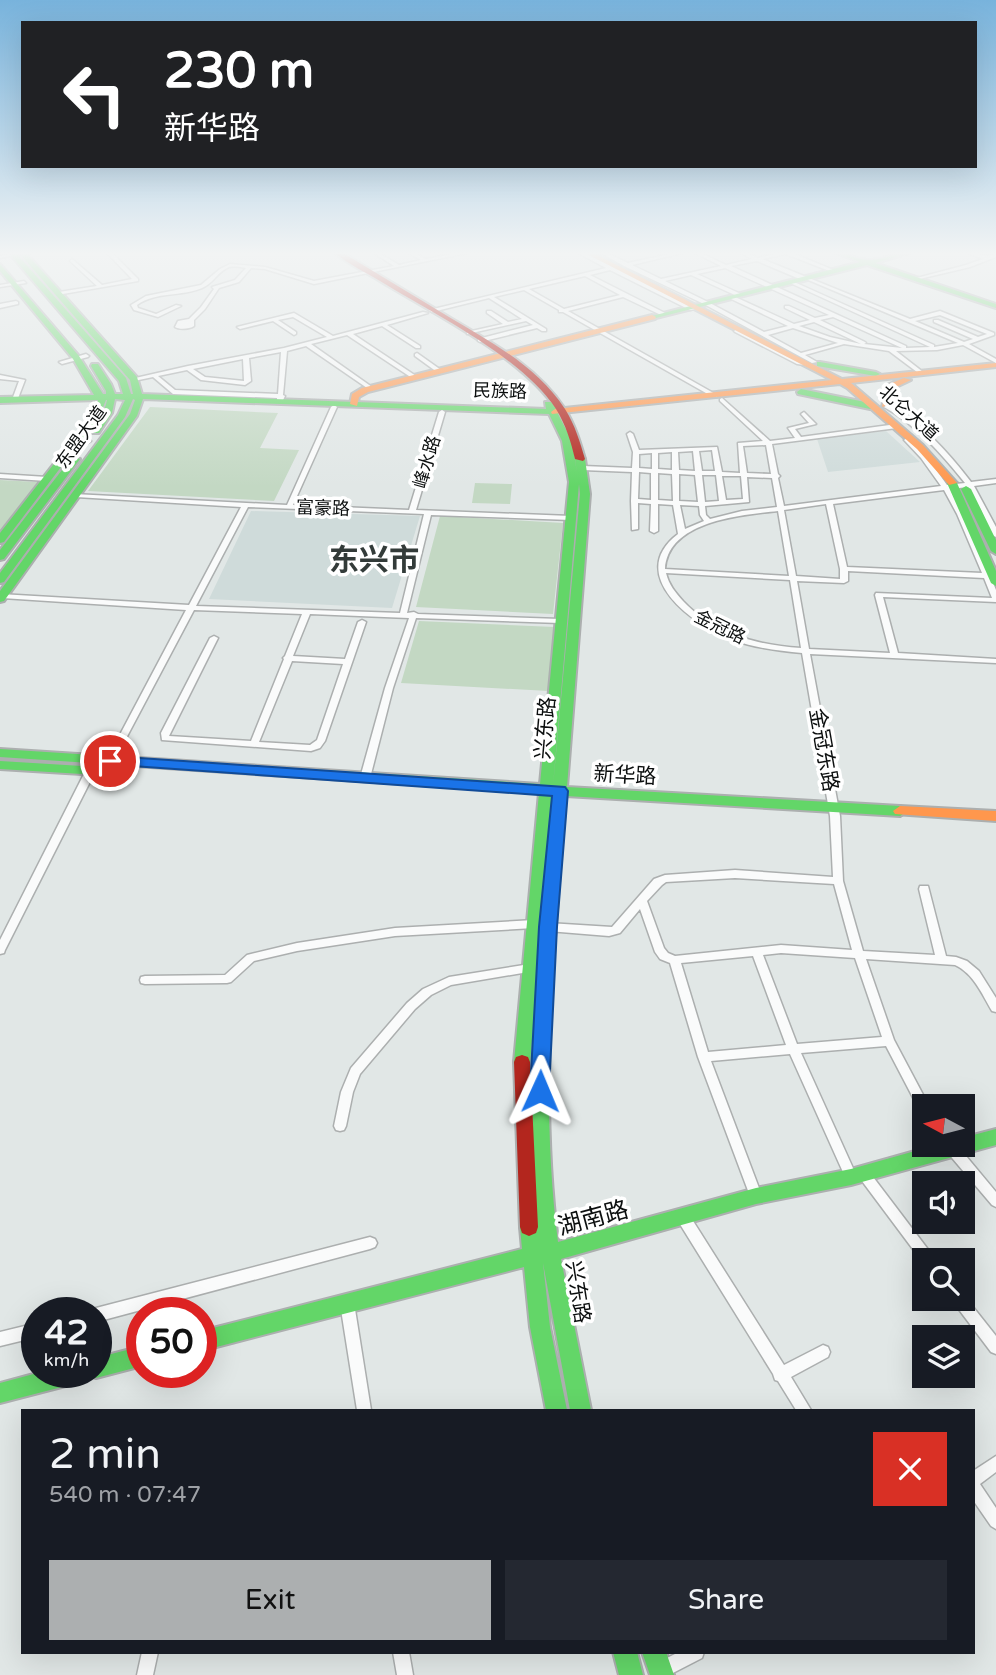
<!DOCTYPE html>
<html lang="en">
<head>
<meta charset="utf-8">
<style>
	body { margin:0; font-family:"Varela Round","Noto Sans SC",sans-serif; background:#242831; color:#f1f3f6; height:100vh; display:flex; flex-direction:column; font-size:26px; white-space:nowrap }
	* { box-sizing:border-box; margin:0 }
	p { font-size:23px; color:#9ea1a6 }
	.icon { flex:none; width:38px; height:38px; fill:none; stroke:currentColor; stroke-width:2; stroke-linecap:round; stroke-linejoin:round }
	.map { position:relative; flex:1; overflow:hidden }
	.details { position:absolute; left:21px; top:1409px; width:954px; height:245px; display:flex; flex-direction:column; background:#171b24; border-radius:0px; box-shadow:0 7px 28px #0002 }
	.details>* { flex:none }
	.hud { position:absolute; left:21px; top:21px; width:956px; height:147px; border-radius:0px; box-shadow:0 7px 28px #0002; background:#202124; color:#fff; overflow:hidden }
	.needle { width:46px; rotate:277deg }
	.controls { position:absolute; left:912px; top:1094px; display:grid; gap:14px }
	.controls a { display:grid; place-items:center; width:63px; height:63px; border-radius:0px; background:#171b24; box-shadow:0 7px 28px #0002; font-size:35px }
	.speed { position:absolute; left:21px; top:1297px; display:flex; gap:14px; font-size:35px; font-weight:700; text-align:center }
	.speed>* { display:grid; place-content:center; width:91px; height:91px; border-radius:50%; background:#171b24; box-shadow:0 7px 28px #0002; line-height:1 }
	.speed small { font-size:18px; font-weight:400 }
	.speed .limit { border:10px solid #d22; background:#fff; color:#111 }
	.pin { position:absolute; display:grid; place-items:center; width:60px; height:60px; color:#fff; margin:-30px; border:4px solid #fff; border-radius:50%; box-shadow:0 2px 7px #0007 }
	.me { position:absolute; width:77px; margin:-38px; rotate:1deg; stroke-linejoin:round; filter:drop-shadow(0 0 5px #0008) }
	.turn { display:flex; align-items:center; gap:24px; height:147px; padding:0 28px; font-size:32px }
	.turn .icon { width:91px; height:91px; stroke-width:2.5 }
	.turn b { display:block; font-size:49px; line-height:60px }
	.round { display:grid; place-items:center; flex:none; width:74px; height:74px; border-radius:0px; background:#242831 }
	.headline { display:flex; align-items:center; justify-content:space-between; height:119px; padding:0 28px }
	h1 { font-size:42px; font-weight:600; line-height:52px }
	.primary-button { display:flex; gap:14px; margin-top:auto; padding:14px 28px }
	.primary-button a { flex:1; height:80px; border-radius:0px; background:#acafb0; color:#111; font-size:28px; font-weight:600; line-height:80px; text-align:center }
	.primary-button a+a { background:#242831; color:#f1f3f6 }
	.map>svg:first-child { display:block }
</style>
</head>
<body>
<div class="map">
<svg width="996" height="1675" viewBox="0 0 996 1675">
	<rect width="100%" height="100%" fill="#e1e7e6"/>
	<path fill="#cfdbda" d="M 886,431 L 920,462 L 828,472 L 817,439 Z
		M 251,511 L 420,516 L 392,608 L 209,599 Z"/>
	<path fill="#c3d8c3" d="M 150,407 L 278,413 L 260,448 L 299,450 L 274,501 L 88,491 Z
		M 0,480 L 38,482 L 0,531 Z
		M 475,483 L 512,484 L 510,504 L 472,503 Z
		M 440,516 L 563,523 L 553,614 L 416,607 Z
		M 419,621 L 555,627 L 549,691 L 401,683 Z"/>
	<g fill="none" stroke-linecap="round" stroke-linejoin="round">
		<g stroke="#acafaf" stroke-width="3">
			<path id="street" d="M 15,253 L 24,253 L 0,258 L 0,256 Z
				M 107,253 L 112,253 L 138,279 L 138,281 L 57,295 L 56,294 L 59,292 L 97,286 L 70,261 L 72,259 L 102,285 L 132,279 Z
				M 374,253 L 379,253 L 399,265 L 421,260 L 409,253 L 414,253 L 426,259 L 458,253 L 467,253 L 314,284 L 265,269 L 251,268 L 239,282 L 219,288 L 205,309 L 194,320 L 194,326 C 190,329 179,330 175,327 L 178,321 L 189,319 L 201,307 L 214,289 L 212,287 L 235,280 L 246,268 C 241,267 234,266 229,267 C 218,271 213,284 202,288 C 181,297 157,291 137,305 L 138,308 L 156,314 L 176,305 L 181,306 L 158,317 L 134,310 L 131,305 L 146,296 L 201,285 L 220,269 L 230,264 L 265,267 L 314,281 L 394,266 Z
				M 578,253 L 584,253 L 614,267 L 695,309 L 690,310 L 610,270 L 590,275 L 665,313 L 665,315 L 661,315 L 623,297 L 568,311 L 717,395 L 717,397 L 713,397 L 563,312 L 559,312 L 559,310 L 524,290 L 494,297 L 546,329 L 546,331 L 542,331 L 537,328 L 480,342 L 478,341 L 478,339 L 533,325 L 526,321 L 467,334 L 467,332 L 503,324 L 487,313 L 487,311 L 491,311 L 508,322 L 522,319 L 489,298 L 432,312 L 429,310 L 606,268 ZM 585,276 L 620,295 L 564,309 L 529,289 Z
				M 601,253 L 607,253 L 628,263 L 674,253 L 682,253 L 632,265 L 661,279 L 721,266 L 695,253 L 701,253 L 726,265 L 752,259 L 741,253 L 747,253 L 758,258 L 778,253 L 792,253 L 836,271 L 832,272 L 786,254 L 762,259 L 910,319 L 940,311 L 994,333 L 994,335 L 969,344 L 996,359 L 996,363 L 963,345 L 937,350 L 896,351 L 923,372 L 924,373 L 921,375 L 889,351 L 844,344 L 805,355 L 817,362 L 812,363 L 704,304 L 624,266 ZM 757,261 L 802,280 L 806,279 L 958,343 L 934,347 L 934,345 L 792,281 L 788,282 L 930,347 L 906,348 L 906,346 L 731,266 ZM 725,268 L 829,315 L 815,318 L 789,306 L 785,306 L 785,308 L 810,320 L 794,324 L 733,296 L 729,296 L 729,298 L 788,326 L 764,332 L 708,302 L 665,281 L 691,275 L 737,296 L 741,296 L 741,294 L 697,274 ZM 940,315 L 987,334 L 978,337 L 938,320 L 934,320 L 934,322 L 973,339 L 964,342 L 915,321 ZM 833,317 L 902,348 L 864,344 L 866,343 L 865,342 L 820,320 ZM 814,322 L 861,344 L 830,337 L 799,326 ZM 793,328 L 838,343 L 801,353 L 768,335 Z
				M 968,253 C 980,253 983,258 996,254 L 996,257 L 970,267 L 915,280 L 913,279 L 966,265 L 983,259 Z
				M 24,281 L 26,283 L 0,287 L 0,285 Z
				M 16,301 L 18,302 L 18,304 L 0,308 L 0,304 Z
				M 423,312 L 428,313 L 387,325 L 420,346 L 420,348 L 416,348 L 382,326 L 353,334 L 416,376 L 416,378 L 412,378 L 347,335 L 311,344 L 372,387 L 372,389 L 370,390 L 306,346 L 287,351 L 283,395 L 285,396 L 282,402 L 280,403 L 277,401 L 277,398 L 173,394 L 153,377 L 134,381 L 131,379 L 188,366 L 284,348 L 327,337 L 293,317 L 278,320 L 296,332 L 296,334 L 294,335 L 273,321 L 240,329 L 237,327 L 294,313 L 333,336 ZM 281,352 L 278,394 L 175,390 L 158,376 L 187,370 L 201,380 L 245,385 L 251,381 L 249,358 ZM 243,359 L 244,381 L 205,377 L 193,369 Z
				M 737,329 L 800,361 L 808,363 L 805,365 L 797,364 L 735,332 L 734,331 Z
				M 417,353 L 441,370 L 441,372 L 437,372 L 415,356 L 415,354 Z
				M 86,354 L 89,356 L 88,357 L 62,364 L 59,362 Z
				M 0,375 L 25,380 L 17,401 L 12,400 L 19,381 L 0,379 Z
				M 722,398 L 770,441 L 795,438 L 788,428 L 809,423 L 801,414 L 804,412 L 816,424 L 795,429 L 801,437 L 897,424 L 900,426 L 897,428 L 772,444 L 778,474 L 780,476 L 778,478 L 784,506 L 941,486 L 921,458 L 905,441 L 904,440 L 907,438 L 926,456 L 947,485 L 965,483 C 942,454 916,425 884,407 L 887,405 C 916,415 953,458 971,482 L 996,479 L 996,483 L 974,486 L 996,527 L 996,537 L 992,535 L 981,510 L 968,487 L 950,489 L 964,514 L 989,574 L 996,576 L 991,578 L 996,590 L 996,602 L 883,597 L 898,653 L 996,659 L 996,663 L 810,654 L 840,816 L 843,881 L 863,951 L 935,955 L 919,889 L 920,886 L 928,886 L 946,956 L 956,957 L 967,961 L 979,971 L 996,998 L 996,1012 L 992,1011 C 982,994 974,974 955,965 L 866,959 L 894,1040 L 929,1106 L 924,1106 L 924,1112 L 920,1111 L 886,1046 L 801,1053 L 857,1177 L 855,1181 L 851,1183 L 847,1181 L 790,1054 L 711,1061 L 762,1196 L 760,1200 L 756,1202 L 752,1200 L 750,1196 L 698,1057 L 670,963 L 660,959 L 655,952 L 640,909 L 620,933 L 609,936 L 548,931 L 544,930 L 543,927 L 544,924 L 548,923 L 612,927 L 654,879 L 665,875 L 735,870 L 833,877 L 830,816 L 802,653 C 779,651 755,648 733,640 C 694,626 624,575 678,534 L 673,505 L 658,504 L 658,531 L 654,533 L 650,531 L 651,504 L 638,503 L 638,529 L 632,530 L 631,501 L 632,472 L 583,470 L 580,468 L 583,466 L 632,468 L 633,452 L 627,434 L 630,432 L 633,434 L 639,450 L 717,447 L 722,472 L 740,473 L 738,443 L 763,441 L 720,401 L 720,399 ZM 766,445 L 771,474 L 747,473 L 743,446 ZM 712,450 L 715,471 L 702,471 L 699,451 ZM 693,451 L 695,471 L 679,470 L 678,452 ZM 672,452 L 672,470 L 658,469 L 658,453 ZM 652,453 L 652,469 L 639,468 L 639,454 ZM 639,472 L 651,473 L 651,500 L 638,499 ZM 658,473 L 672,474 L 673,501 L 658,500 ZM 679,474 L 695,475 L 698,502 L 679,501 ZM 702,475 L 716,475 L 719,501 L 705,502 ZM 722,476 L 741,476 L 743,499 L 726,500 ZM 747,477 L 772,478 L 777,507 L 742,511 L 710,519 L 706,515 L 705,506 L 749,502 ZM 944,490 L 957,514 L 982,573 L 847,567 L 833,504 ZM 826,504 L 840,569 L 840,579 L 796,576 L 784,510 ZM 680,505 L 699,506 L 700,515 L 704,521 L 685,529 ZM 778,511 L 789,576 L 665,569 C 668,521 741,515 778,511 ZM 848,571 L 984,578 L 992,598 L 876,593 L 875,595 L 890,653 L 809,649 L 797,581 L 844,583 L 848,581 ZM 666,573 L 790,580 L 801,648 C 757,645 714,634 683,601 C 675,592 669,585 666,573 ZM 735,878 L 834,884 L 852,950 L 781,945 L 675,956 L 668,953 L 664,948 L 647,901 L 662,885 L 666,882 ZM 781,953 L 855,958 L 882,1037 L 797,1044 L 763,955 ZM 753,956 L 786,1045 L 708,1052 L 681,963 Z
				M 334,405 L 337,407 L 293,505 L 409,510 L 439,412 L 442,410 L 445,412 L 416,510 L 571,516 L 574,518 L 571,520 L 431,515 L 407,613 L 414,612 L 418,614 L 560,619 L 564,621 L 560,623 L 416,618 L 393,688 L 370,778 L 365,781 L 360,778 L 385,688 L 409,618 L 310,614 L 293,656 L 345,659 L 358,622 L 362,620 L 366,622 L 325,741 L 320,748 L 311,751 L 162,740 L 161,733 L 210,638 L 214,636 L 218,638 L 169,736 L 251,741 L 284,659 L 283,658 L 285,656 L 302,614 L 194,610 L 114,761 L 113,763 L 107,763 L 106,761 L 186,610 L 2,598 L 0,598 L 0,594 L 189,605 L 241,507 L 76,497 L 73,495 L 74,494 L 287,505 L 331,407 ZM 248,507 L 424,514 L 400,613 L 196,606 ZM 292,661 L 343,664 L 317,740 L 310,745 L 259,742 Z
				M 76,439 L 88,439 L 91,441 L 88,443 L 74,442 L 73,441 Z
				M 0,474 L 47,477 L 50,479 L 47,481 L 0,478 Z
				M 91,767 L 96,770 L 5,950 L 4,953 L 0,954 L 0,940 L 86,770 Z
				M 534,920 L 538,921 L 539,924 L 538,927 L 534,928 L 395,936 L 297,951 L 254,961 L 231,982 L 227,983 L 145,984 L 141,983 L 140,980 L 141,977 L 145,976 L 225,975 L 247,955 L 251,954 L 297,943 L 395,928 Z
				M 530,964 L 534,965 L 535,968 L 534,971 L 451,985 L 431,995 L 415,1009 L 360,1074 L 353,1092 L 346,1126 L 344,1130 L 340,1131 L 336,1130 L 334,1126 L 341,1092 L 351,1068 L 407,1003 L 423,989 L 449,977 Z
				M 947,1144 L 956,1144 L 996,1192 L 996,1207 L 992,1205 L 947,1152 L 945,1148 Z
				M 863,1167 L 867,1169 L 936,1260 L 924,1260 L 924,1264 L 859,1177 L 857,1173 L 859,1169 Z
				M 683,1211 L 688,1213 L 784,1365 L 823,1345 L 828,1347 L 830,1352 L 828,1357 L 791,1377 L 811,1410 L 796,1410 L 778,1381 L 775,1380 L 773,1374 L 678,1221 L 677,1217 L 678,1213 Z
				M 370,1237 L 375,1239 L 377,1243 L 375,1247 L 370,1249 L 96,1322 L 96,1312 L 90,1312 L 91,1310 L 96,1308 Z
				M 962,1293 L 996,1336 L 996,1354 L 991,1352 L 954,1303 L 952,1298 L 962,1298 Z
				M 347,1296 L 352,1298 L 354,1303 L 371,1410 L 357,1410 L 340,1303 L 342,1298 Z
				M 37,1323 L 37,1337 L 0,1346 L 0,1332 Z
				M 996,1456 L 996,1472 L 980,1484 L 996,1508 L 996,1529 L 991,1526 L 973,1500 L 973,1471 Z
				M 142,1652 L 158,1652 L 153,1675 L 137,1675 Z
				M 393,1652 L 409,1652 L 413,1675 L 397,1675 Z
				M 679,1652 L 704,1652 L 702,1658 L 669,1675 L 655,1675 L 653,1670 L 655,1664 Z"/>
		</g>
		<g stroke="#acafaf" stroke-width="4">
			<path id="fast" d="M 9,253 L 16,253 L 126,378 L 131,394 L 133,394 L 130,380 L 19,253 L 26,253 L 137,377 L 142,394 L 546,409 L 545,402 L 551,402 L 559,412 L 558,414 L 572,441 L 577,473 L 575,459 L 580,456 L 585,459 L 590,494 L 567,787 L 900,806 L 907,811 L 900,816 L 566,796 C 554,944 539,1094 558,1242 L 756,1188 L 851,1169 L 940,1144 L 962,1144 L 962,1138 L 996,1129 L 996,1145 L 851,1185 L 756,1204 L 561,1259 L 591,1410 L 570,1410 L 543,1263 L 550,1327 L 567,1410 L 546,1410 L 530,1327 L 524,1267 L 201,1351 L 201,1331 L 522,1249 L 520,1227 L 522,1221 L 529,1218 L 537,1224 C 529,1141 533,1059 538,976 L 530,1062 L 528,1067 L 522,1069 L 516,1067 L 514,1062 L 539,793 L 0,757 L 0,749 L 540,784 L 569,482 L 562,441 L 549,414 L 143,399 L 137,416 L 4,601 L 0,602 L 0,591 L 130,414 L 135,400 L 133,399 L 125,417 L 4,582 L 0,583 L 0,573 L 118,415 L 125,400 L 115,399 L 112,413 L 99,433 L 93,433 L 91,431 C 98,421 105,412 107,400 L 106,400 L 99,417 L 4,542 L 0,543 L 0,533 L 92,415 L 98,400 L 0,403 L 0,397 L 94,395 L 73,359 L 0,271 L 0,264 L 79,356 L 103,394 L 106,394 L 106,391 L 91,366 L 92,364 L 98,364 L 111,384 L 115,394 L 123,394 L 119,381 ZM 579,484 L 580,494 L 553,786 Z
				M 836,253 C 847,253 858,260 869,260 C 883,260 895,253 909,253 L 875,263 L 996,304 L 996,308 L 867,265 L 652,319 L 648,317 L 860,262 Z
				M 820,362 L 876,372 L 880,374 L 876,376 L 817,366 L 817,362 Z
				M 801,389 L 870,403 L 874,406 L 870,409 L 798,394 L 797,392 Z
				M 72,457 L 80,459 L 4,559 L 0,560 L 0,550 Z
				M 949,481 L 957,483 L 996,571 L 996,586 L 991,583 L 947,483 Z
				M 966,486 L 971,489 L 996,540 L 996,554 L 991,551 L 961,489 Z
				M 0,761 L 82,766 L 89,770 L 82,774 L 0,769 Z
				M 142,1346 L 142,1366 L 96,1378 L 90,1376 L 88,1379 L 81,1382 L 0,1403 L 0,1383 L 41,1372 L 96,1372 L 96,1358 Z
				M 613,1652 L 637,1652 L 643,1675 L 619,1675 Z
				M 642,1652 L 666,1652 L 674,1675 L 650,1675 Z"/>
		</g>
		<g stroke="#acafaf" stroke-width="4">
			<path id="slow" d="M 585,253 L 593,253 L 842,379 L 996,363 L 996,367 L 851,383 L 923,445 L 957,483 L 949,485 L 917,449 L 847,388 L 840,384 L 552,414 L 551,412 L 555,409 L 832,380 Z
				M 652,315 L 656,317 L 655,319 L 368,392 L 359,397 L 357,406 L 350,404 L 352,394 L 362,388 Z
				M 904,378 L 911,380 L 894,388 L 889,405 L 882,407 L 887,385 Z
				M 900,806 L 996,811 L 996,821 L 895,814 L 893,811 Z"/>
		</g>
		<g stroke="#acafaf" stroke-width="4">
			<path id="jam" d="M 335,253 L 343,253 C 378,274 413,295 449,317 C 491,342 537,366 565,409 C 575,425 580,442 585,459 L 583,461 L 575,459 C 571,442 566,425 556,409 C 522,357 434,314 380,281 C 365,272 348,264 335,253 Z
				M 522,1055 L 528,1057 L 530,1062 L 538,1227 L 536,1233 L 529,1236 L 522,1233 L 520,1227 L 514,1062 L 516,1057 Z"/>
		</g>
		<use href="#street" fill="#fafbfb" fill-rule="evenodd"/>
		<use href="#fast" fill="#63d668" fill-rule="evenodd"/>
		<use href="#slow" fill="#ff974d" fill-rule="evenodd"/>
		<use href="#jam" fill="#b3261e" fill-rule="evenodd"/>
	</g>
	<linearGradient id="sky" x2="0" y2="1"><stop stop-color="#78b3dc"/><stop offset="0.52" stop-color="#f2f4f4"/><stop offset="1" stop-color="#f2f4f4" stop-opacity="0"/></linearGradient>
	<rect width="996" height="487" fill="url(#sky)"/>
	<path fill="#1a73e8" stroke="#114b97" stroke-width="2" d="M 110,756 L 565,787 L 568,791 L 557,927 L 549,1091 L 547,1097 L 540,1099 L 533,1097 L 530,1091 L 539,927 L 552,796 L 104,764 L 102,761 L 104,757 Z"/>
	<g text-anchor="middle" stroke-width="7" stroke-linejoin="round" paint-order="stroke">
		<g font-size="18" fill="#0c0f0f" stroke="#fff">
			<text transform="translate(500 391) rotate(2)" y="6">民族路</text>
			<text transform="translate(909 413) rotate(42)" y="6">北仑大道</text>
			<text transform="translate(81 437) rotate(-54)" y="6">东盟大道</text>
			<text transform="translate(427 462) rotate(-74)" y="6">峰水路</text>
			<text transform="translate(323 508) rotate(2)" y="6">富豪路</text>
			<text transform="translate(720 627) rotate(26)" y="6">金冠路</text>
		</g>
		<g font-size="21" fill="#0c0f0f" stroke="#fff">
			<text transform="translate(545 728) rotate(-85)" y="7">兴东路</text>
			<text transform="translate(824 750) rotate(80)" y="7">金冠东路</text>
			<text transform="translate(625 775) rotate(3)" y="7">新华路</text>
			<text transform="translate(578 1292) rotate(81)" y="7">兴东路</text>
		</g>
		<g font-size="24" fill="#0c0f0f" stroke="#fff">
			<text transform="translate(593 1218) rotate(-15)" y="8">湖南路</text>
		</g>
		<g font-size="30" font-weight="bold" fill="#333b39" stroke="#fff">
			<text x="374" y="570">东兴市</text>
		</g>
	</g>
</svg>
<div class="controls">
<a><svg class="needle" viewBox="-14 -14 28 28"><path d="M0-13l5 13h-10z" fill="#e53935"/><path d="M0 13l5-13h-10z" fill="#9ea1a6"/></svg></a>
<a><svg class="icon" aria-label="sound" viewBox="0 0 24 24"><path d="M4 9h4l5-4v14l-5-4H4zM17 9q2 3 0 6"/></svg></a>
<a><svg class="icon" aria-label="search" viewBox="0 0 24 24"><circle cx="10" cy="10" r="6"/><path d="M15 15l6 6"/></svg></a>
<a><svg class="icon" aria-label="layers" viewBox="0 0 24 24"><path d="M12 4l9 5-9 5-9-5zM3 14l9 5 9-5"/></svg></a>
</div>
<div class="speed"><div>42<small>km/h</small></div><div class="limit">50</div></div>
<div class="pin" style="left:110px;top:761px;background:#d93025"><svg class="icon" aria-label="arrive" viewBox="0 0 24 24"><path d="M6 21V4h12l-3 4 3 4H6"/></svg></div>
<svg class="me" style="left:540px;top:1091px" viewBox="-20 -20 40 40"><path d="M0-17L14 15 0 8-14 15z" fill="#1a73e8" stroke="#fff" stroke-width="4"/></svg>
<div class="hud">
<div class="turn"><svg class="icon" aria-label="left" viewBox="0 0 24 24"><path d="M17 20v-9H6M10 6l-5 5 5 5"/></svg><div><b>230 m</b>新华路</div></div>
</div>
<section class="details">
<div class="headline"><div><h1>2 min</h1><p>540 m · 07:47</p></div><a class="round" style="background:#d93025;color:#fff"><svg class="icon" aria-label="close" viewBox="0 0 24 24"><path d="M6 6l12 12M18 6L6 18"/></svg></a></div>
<div class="primary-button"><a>Exit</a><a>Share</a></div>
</section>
</div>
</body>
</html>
